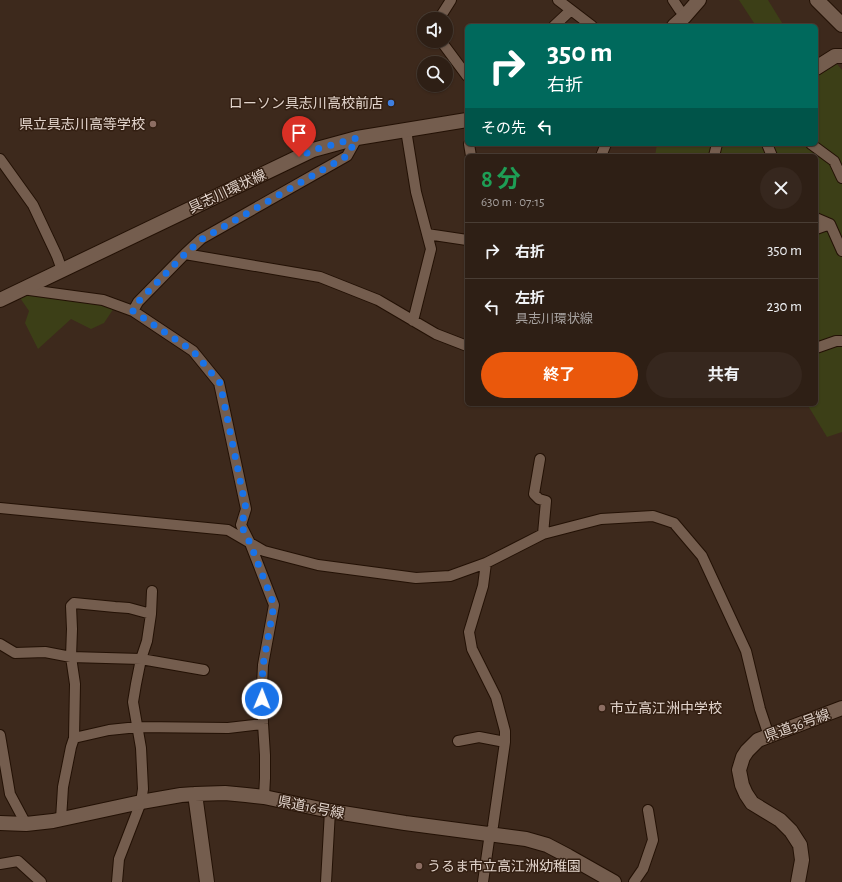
<!DOCTYPE html>
<html lang="ja">
<head>
<meta charset="utf-8">
<style>
	body { margin:0; font-family:"Alegreya Sans","Noto Sans JP",sans-serif; background:#36271e; color:#f1f3f6; height:100vh; display:flex; flex-direction:column; font-size:15px; white-space:nowrap }
	* { box-sizing:border-box; margin:0 }
	p { font-size:13px; color:#a7a2a0 }
	.icon { flex:none; width:22px; height:22px; fill:none; stroke:currentColor; stroke-width:2; stroke-linecap:round; stroke-linejoin:round }
	.map { position:relative; flex:1; overflow:hidden }
	.details { position:absolute; left:465px; top:154px; width:353px; height:252px; display:flex; flex-direction:column; background:#2e1f15; border-radius:6px; box-shadow:0 1px 3px #0004,0 0 0 1px #493d34 }
	.details>* { flex:none }
	.guide { position:absolute; left:465px; top:24px; width:353px; height:122px; border-radius:6px; box-shadow:0 1px 3px #0004,0 0 0 1px #493d34; background:#00695c; color:#fff; overflow:hidden }
	.fabs { position:absolute; left:417px; top:12px; display:grid; gap:8px }
	.fabs a { display:grid; place-items:center; width:36px; height:36px; border-radius:50%; background:#2e1f15; box-shadow:0 1px 3px #0004,0 0 0 1px #493d34; font-size:20px }
	.pin { position:absolute; display:grid; place-items:center; width:34px; height:34px; color:#fff; margin:-41px -17px; border-radius:50% 50% 50% 0; rotate:-45deg; box-shadow:0 0 4px #0007 }
	.pin .icon { rotate:45deg }
	.me { position:absolute; width:44px; margin:-22px; rotate:1deg; stroke-linejoin:round; filter:drop-shadow(0 0 3px #0008) }
	.turn { display:flex; align-items:center; gap:14px; height:84px; padding:0 16px; font-size:18px }
	.turn .icon { width:52px; height:52px; stroke-width:2.5 }
	.turn b { display:block; font-size:28px; line-height:34px }
	.then { display:flex; align-items:center; height:38px; padding:0 16px; background:#0003; gap:8px; font-size:15px }
	.round { display:grid; place-items:center; flex:none; width:42px; height:42px; border-radius:21px; background:#36271e }
	.summary { display:flex; align-items:center; justify-content:space-between; height:68px; padding:0 16px }
	h1 { font-size:24px; font-weight:700; line-height:30px; color:#1e9e55 }
	.button { display:flex; gap:8px; margin-top:auto; padding:8px 16px }
	.button a { flex:1; height:46px; border-radius:24px; background:#ea580c; color:#fff; font-size:16px; font-weight:700; line-height:46px; text-align:center }
	.button a+a { background:#36271e; color:#f1f3f6 }
	ul { padding:0; list-style:none }
	li { display:flex; align-items:center; gap:12px; height:56px; padding:0 16px; border-top:1px solid #493d34 }
	li div { flex:1 }
	li b { display:block; font-size:15px }
	li em { font-style:normal }
	.map>svg:first-child { display:block }
</style>
</head>
<body>
<div class="map">
<svg width="842" height="882" viewBox="0 0 842 882">
	<rect width="100%" height="100%" fill="#3d291c"/>
	<path fill="#3c3f17" d="M 739,0 L 768,0 L 784,26 L 756,26 Z
		M 837,64 L 842,70 L 842,432 L 827,437 L 807,404 L 816,404 L 816,156 L 719,156 L 722,144 L 816,144 L 816,77 Z
		M 657,144 L 714,144 L 711,156 L 655,156 Z
		M 16,292 L 116,305 L 104,323 L 91,329 L 71,319 L 38,349 L 25,323 L 29,311 Z"/>
	<g fill="none" stroke-linecap="round" stroke-linejoin="round">
		<g stroke="#231105" stroke-width="12">
			<path id="street" d="M 558,0 L 592,26
				M 673,0 L 679,9 L 685,16
				M 439,19 L 451,0
				M 554,26 L 571,10
				M 441,41 L 467,76
				M 406,130 L 416,192 L 431,249 L 413,321
				M 469,144 L 471,156
				M 767,144 L 772,156
				M 811,144 L 834,161 L 842,178
				M 601,156 L 606,144
				M 714,156 L 717,144
				M 0,159 L 33,205 L 57,256 L 62,270
				M 816,218 L 830,224 L 842,251
				M 816,229 L 830,224
				M 427,234 L 467,240
				M 185,254 L 320,277 L 378,300 L 436,334 L 467,346
				M 22,289 L 103,300 L 133,311 L 193,351 L 219,383 L 246,509 L 241,525 L 250,543 L 274,605 L 263,665 L 262,686 L 263,724 L 265,755 L 265,778 L 264,797
				M 133,311 L 138,302 L 185,254 L 201,239 L 347,156 L 357,138
				M 816,348 L 836,341 L 842,341
				M 540,459 L 534,494 L 539,499 L 546,501 L 543,534
				M 0,508 L 228,530 L 264,551 L 318,565 L 416,578 L 450,576 L 486,563 L 543,534 L 601,519 L 653,516 L 674,523 L 702,556 L 746,651 L 760,709 L 769,736
				M 0,644 L 15,653 L 45,652 L 71,657 L 141,659 L 204,670
				M 0,735 L 10,794 L 26,824
				M 74,738 L 109,730 L 138,727 L 228,728 L 263,724
				M 458,741 L 479,737 L 505,742
				M 61,819 L 63,787 L 71,747 L 74,738 L 75,684 L 71,657 L 72,629 L 71,606 L 74,603 L 115,607 L 129,608 L 151,614
				M 0,864 L 18,861 L 41,882
				M 117,882 L 119,859 L 141,802 L 143,789 L 141,748 L 133,702 L 136,684 L 141,659 L 147,641 L 151,614 L 152,591
				M 326,882 L 330,811
				M 483,882 L 489,840 L 493,826 L 505,742 L 505,731 L 496,697 L 472,649 L 469,632 L 483,586 L 486,563
				M 634,882 L 643,869 L 653,840 L 648,810"/>
		</g>
		<g stroke="#231105" stroke-width="16">
			<path id="secondary" d="M 817,0 L 842,25
				M 674,26 L 685,16 L 699,0
				M 816,68 L 835,56 L 842,56
				M 0,300 L 313,150 L 357,138 L 467,120
				M 195,794 L 207,882
				M 0,823 L 26,824 L 53,821 L 141,802 L 181,795 L 195,794 L 225,793 L 246,795 L 264,797 L 330,811 L 405,823 L 526,839 L 547,845 L 568,856 L 614,882
				M 798,882 L 802,860 L 800,845 L 791,831 L 780,820 L 752,803 L 746,794 L 742,785 L 739,770 L 743,757 L 747,751 L 758,740 L 842,708"/>
		</g>
		<use href="#street" stroke="#745d4e" stroke-width="10"/>
		<use href="#secondary" stroke="#745d4e" stroke-width="14"/>
	</g>
	<g fill="none" stroke-linecap="round" stroke-linejoin="round">
		<path stroke="#1a73e8" stroke-width="7" stroke-dasharray="0 12.6" d="M 262,699 L 262,686 L 263,665 L 274,605 L 250,543 L 241,525 L 246,509 L 220,383 L 193,351 L 133,311 L 138,302 L 185,254 L 202,239 L 347,156 L 357,138 L 313,150 L 299,157"/>
	</g>
	<circle fill="#3f7fe0" stroke="#331f12" stroke-width="1.5" cx="391" cy="103" r="4"/>
	<g fill="#8d6e63" stroke="#331f12" stroke-width="1.5">
		<circle cx="153" cy="124" r="4"/>
		<circle cx="602" cy="708" r="4"/>
		<circle cx="419" cy="866" r="4"/>
	</g>
	<g text-anchor="middle" stroke-width="3" stroke-linejoin="round" paint-order="stroke">
		<g font-size="14" fill="#e2d4cc" stroke="#331f12" text-anchor="end">
			<text x="383" y="108">ローソン具志川高校前店</text>
			<text x="145" y="129">県立具志川高等学校</text>
			<text x="610" y="713" text-anchor="start">市立高江洲中学校</text>
			<text x="427" y="871" text-anchor="start">うるま市立高江洲幼稚園</text>
		</g>
		<g font-size="14" fill="#e2d4cc" stroke="#331f12">
			<text transform="translate(227 191) rotate(-25)" y="5">具志川環状線</text>
			<text transform="translate(797 725) rotate(-20)" y="5">県道36号線</text>
			<text transform="translate(311 807) rotate(11)" y="5">県道16号線</text>
		</g>
	</g>
</svg>
<div class="fabs">
<a><svg class="icon" aria-label="sound" viewBox="0 0 24 24"><path d="M4 9h4l5-4v14l-5-4H4zM17 9q2 3 0 6"/></svg></a>
<a><svg class="icon" aria-label="search" viewBox="0 0 24 24"><circle cx="10" cy="10" r="6"/><path d="M15 15l6 6"/></svg></a>
</div>
<div class="pin" style="left:299px;top:157px;background:#d93025"><svg class="icon" aria-label="arrive" viewBox="0 0 24 24"><path d="M6 21V4h12l-3 4 3 4H6"/></svg></div>
<svg class="me" style="left:262px;top:699px" viewBox="-20 -20 40 40"><circle r="17" fill="#1a73e8" stroke="#fff" stroke-width="3"/><path d="M0-11L8 9 0 5-8 9z" fill="#fff"/></svg>
<div class="guide">
<div class="turn"><svg class="icon" aria-label="right" viewBox="0 0 24 24"><path d="M7 20v-9h11M14 6l5 5-5 5"/></svg><div><b>350 m</b>右折</div></div>
<div class="then">その先<svg class="icon" aria-label="left" viewBox="0 0 24 24"><path d="M17 20v-9H6M10 6l-5 5 5 5"/></svg></div>
</div>
<section class="details">
<div class="summary"><div><h1>8 分</h1><p>630 m · 07:15</p></div><a class="round"><svg class="icon" aria-label="close" viewBox="0 0 24 24"><path d="M6 6l12 12M18 6L6 18"/></svg></a></div>
<ul>
<li><svg class="icon" aria-label="right" viewBox="0 0 24 24"><path d="M7 20v-9h11M14 6l5 5-5 5"/></svg><div><b>右折</b></div><em>350 m</em></li>
<li><svg class="icon" aria-label="left" viewBox="0 0 24 24"><path d="M17 20v-9H6M10 6l-5 5 5 5"/></svg><div><b>左折</b><p>具志川環状線</p></div><em>230 m</em></li>
</ul>
<div class="button"><a>終了</a><a>共有</a></div>
</section>
</div>
</body>
</html>
